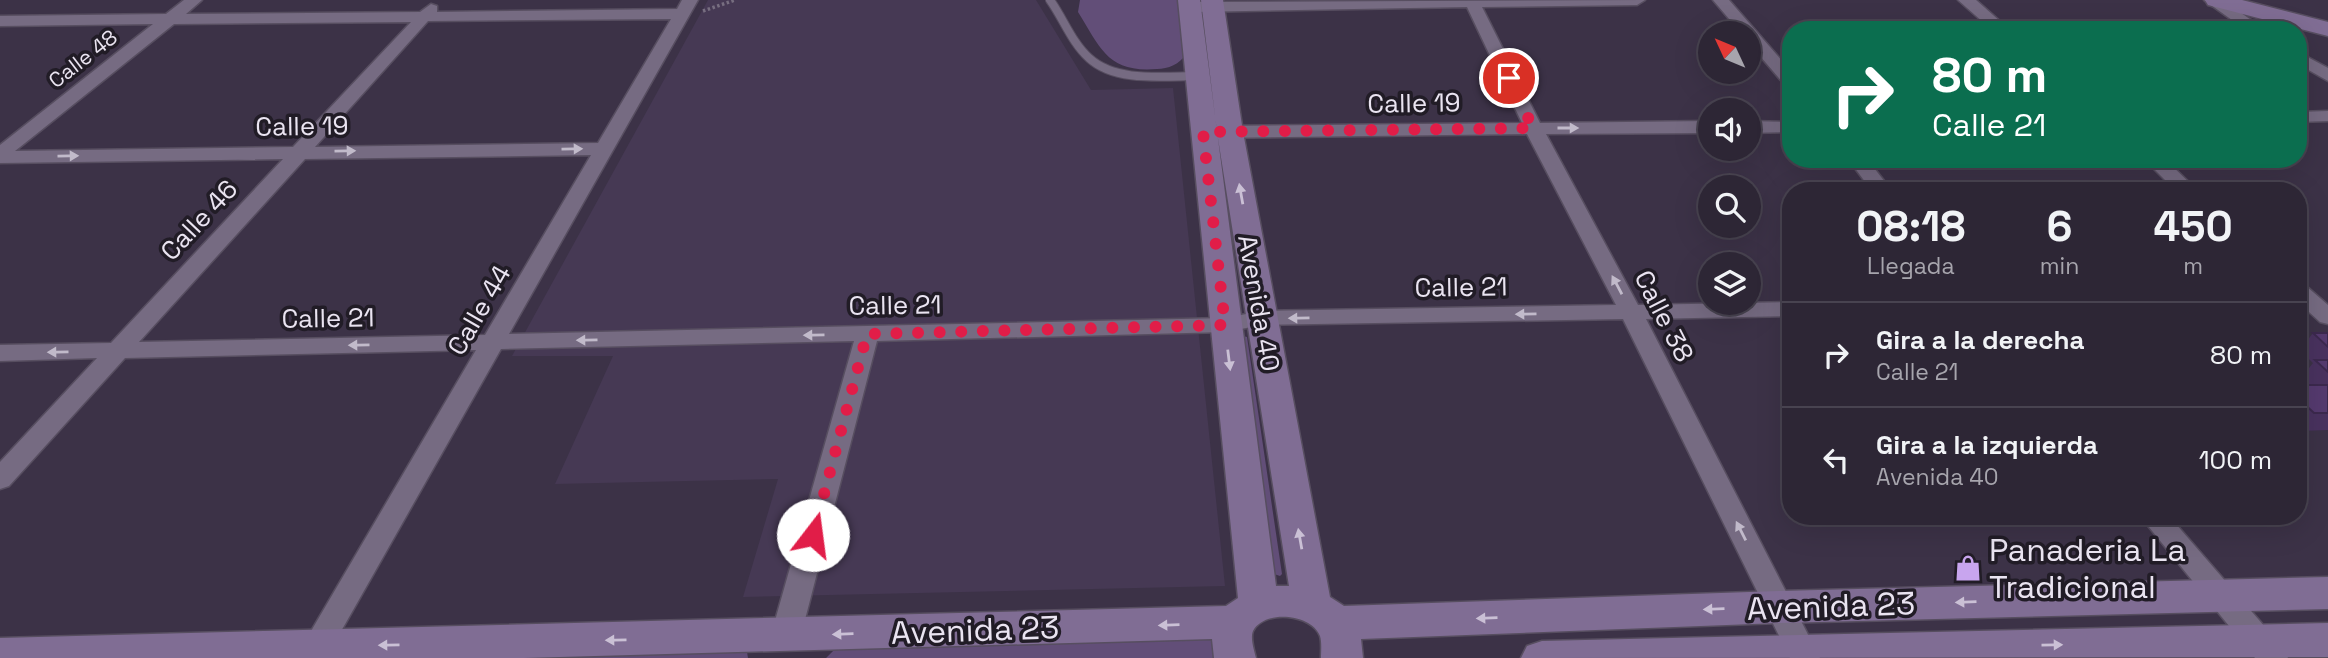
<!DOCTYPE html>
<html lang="es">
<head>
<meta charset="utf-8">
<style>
	body { margin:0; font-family:"Space Grotesk",sans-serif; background:#352e3d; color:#f1f3f6; height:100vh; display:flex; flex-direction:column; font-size:26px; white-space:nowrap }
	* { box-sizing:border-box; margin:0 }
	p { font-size:23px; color:#a7a5ad }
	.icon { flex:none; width:38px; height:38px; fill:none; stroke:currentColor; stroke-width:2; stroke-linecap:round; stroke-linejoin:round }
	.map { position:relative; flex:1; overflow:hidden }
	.details { position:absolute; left:1782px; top:182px; width:525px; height:343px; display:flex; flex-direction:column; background:#2d2635; border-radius:28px; box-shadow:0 7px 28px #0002,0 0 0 2px #484350 }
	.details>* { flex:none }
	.top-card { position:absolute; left:1782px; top:21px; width:525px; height:147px; border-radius:28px; box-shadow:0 7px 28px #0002,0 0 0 2px #484350; background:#0b6e4f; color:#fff; overflow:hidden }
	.needle { width:46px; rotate:314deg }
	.buttons { position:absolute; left:1698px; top:21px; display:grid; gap:14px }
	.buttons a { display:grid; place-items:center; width:63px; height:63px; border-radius:50%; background:#2d2635; box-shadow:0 7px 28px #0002,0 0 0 2px #484350; font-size:35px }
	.pin { position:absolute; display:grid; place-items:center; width:60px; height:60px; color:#fff; margin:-30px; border:4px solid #fff; border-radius:50%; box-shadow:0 2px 7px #0007 }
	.me { position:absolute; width:77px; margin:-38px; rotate:15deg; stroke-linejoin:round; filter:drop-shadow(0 0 5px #0008) }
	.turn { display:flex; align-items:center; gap:24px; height:147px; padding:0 35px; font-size:32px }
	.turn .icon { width:91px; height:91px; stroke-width:2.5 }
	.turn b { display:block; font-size:49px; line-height:60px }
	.eta { display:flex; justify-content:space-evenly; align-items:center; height:119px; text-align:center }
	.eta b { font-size:42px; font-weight:800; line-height:49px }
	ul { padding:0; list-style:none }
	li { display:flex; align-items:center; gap:21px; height:105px; padding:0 35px; border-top:2px solid #484350 }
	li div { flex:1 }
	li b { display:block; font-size:26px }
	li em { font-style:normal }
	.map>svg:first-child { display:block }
</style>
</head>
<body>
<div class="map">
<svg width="2328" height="658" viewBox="0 0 2328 658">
	<rect width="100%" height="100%" fill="#3c3247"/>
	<path fill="#463954" d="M 708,0 L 1036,0 L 1091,90 L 1173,88 L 1225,586 L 743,597 L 778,479 L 555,484 L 613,356 L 512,356 Z"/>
	<path fill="#624e78" d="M 1080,0 L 1181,0 L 1186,54 C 1180,64 1168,69 1157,69 C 1108,73 1101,49 1078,12 Z
		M 1243,336 L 1247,337 L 1282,574 L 1280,576 L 1274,574 Z
		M 1216,639 L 1215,658 L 826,658 L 838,646 Z
		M 736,646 L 747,652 L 748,658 L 371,658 Z"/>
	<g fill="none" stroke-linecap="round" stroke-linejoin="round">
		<g stroke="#574e60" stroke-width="10">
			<path id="lane" d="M 1050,0 C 1063,18 1072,43 1089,58 C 1116,83 1165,76 1199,76"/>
		</g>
		<g stroke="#574e60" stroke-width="3">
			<path id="street" d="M 184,0 L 202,0 L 186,14 L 420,12 L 431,4 L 437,6 L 437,12 L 677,9 L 682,0 L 698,0 L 509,334 L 1225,318 L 1262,311 L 1616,305 L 1527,134 L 1213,138 L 1204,132 L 1213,126 L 1522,123 L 1467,7 L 1192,12 L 1184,7 L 1192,2 L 1645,0 L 1637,5 L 1482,7 L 1540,123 L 1710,121 L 1710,133 L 1546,134 L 1638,305 L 1790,302 L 1790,316 L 1646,319 L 1820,658 L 1790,658 L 1623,319 L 1262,325 L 1225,332 L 877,341 L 801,635 L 796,644 L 786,647 L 776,644 L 771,635 L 854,341 L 501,349 L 327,656 L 321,658 L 307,656 L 302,647 L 307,638 L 476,350 L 125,358 L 9,486 L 0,489 L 0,462 L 97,358 L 0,361 L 0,345 L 111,343 L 283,159 L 0,163 L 0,145 L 153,24 L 0,26 L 0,16 L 166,14 ZM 671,19 L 598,143 L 315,147 L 428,21 ZM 411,22 L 293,147 L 15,151 L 174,24 ZM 591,155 L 485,335 L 139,342 L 305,159 Z
				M 1713,0 L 1729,0 L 1790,70 L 1790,85 L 1784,84 L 1748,42 L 1748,33 L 1741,33 Z
				M 1958,0 L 1976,0 L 2010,30 L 1992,30 Z
				M 2204,0 L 2223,0 L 2265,30 L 2246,30 Z
				M 2298,52 L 2328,68 L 2328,81 L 2298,64 Z
				M 2328,111 L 2328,121 L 2298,122 L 2298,112 Z
				M 1748,121 L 1790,122 L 1790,132 L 1748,133 Z
				M 1848,159 L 1867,159 L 1892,191 L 1872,191 Z
				M 2144,159 L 2165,159 L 2198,191 L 2176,191 Z
				M 2298,284 L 2306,286 L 2328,305 L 2328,324 L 2320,322 L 2298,302 Z
				M 2140,516 L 2169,516 L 2284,649 L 2288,658 L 2255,658 Z"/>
		</g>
		<g stroke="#574e60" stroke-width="3">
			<path id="secondary" d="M 1178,0 L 1200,0 L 1276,586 L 1289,586 L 1217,132 L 1201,0 L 1223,0 L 1243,132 L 1330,597 L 1344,606 L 1779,591 L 2328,577 L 2328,609 L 1779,623 L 1361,639 L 1363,658 L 1321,658 C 1321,652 1322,642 1320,636 C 1312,614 1264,609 1253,631 C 1250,638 1254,650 1256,658 L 1214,658 L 1212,639 L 524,658 L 0,658 L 0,638 L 1226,606 L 1238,598 Z
				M 2205,0 L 2242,0 L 2328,22 L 2328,36 L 2208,5 Z
				M 2328,623 L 2328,657 L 1521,658 L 1527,646 L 1542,641 Z"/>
		</g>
		<path stroke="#776e80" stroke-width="3.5" stroke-dasharray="2.5 2.5" stroke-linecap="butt" d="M 703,11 L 735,0"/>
		<use href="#lane" stroke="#766b82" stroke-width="8"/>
		<use href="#street" fill="#766b82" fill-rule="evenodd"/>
		<use href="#secondary" fill="#806d94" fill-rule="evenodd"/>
	</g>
	<path fill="#49325f" d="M 2313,333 L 2328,333 L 2328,430 L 2300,431 L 2298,429 L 2298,385 L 2310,385 L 2302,377 L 2313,363 L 2300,350 Z"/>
	<path fill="#553a6f" stroke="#3c294e" stroke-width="2" d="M 2313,333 L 2328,333 L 2328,347 Z
		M 2315,360 L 2328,360 L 2328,372 Z
		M 2298,385 L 2328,385 L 2328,413 L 2314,413 L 2298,398 Z"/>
	<defs><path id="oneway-solid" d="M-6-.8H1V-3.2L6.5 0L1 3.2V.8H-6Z" transform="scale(1.75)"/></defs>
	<g fill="#c1baca">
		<use href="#oneway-solid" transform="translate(1568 128)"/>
		<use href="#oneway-solid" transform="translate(572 149) rotate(-1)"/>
		<use href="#oneway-solid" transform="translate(345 151) rotate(-1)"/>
		<use href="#oneway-solid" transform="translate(68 156) rotate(-1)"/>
		<use href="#oneway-solid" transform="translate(1617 285) rotate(-118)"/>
		<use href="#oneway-solid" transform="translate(1526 314) rotate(179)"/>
		<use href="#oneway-solid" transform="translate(1299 318) rotate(179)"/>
		<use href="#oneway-solid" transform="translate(814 335) rotate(179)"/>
		<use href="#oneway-solid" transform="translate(587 340) rotate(179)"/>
		<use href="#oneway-solid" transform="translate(359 345) rotate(179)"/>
		<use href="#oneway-solid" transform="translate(58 352) rotate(179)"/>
		<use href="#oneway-solid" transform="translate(1741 531) rotate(-117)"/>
	</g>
	<g fill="#cac0d5">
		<use href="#oneway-solid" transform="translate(1241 194) rotate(-100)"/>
		<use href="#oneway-solid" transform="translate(1229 360) rotate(83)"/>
		<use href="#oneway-solid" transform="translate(1300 539) rotate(-100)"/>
		<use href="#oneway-solid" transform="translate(1966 602) rotate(178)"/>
		<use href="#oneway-solid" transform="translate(1714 609) rotate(178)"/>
		<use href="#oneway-solid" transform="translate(1487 618) rotate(178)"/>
		<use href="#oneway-solid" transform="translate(1169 625) rotate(178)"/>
		<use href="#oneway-solid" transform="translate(843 634) rotate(178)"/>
		<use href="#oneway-solid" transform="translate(616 640) rotate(179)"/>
		<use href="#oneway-solid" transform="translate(389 645) rotate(179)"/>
		<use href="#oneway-solid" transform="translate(2052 645) rotate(-1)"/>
	</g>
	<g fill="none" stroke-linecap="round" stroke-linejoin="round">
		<path stroke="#e11d48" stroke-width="12" stroke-dasharray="0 21.6" d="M 813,535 L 867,334 L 1225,325 L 1203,132 L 1533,128 L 1509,78"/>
	</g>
	<defs>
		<g id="shop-bare" transform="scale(2.1)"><path d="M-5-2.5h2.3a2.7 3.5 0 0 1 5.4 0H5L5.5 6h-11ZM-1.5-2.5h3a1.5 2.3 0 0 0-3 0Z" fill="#c8a5ee" stroke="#211c26" stroke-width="2.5" paint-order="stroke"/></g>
	</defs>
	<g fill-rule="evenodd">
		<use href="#shop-bare" x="1968" y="568"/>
	</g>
	<g text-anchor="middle" stroke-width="7" stroke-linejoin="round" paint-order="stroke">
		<g font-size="21" fill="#eae4f1" stroke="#211c26">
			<text transform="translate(83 59) rotate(-38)" y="7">Calle 48</text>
		</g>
		<g font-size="26" fill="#eae4f1" stroke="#211c26">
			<text transform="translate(1414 103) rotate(-1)" y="9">Calle 19</text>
			<text transform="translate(302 126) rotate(-1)" y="9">Calle 19</text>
			<text transform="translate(199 220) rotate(-47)" y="9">Calle 46</text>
			<text transform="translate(1461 287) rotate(-1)" y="9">Calle 21</text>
			<text transform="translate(1259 303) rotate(80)" y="9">Avenida 40</text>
			<text transform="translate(895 305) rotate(-1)" y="9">Calle 21</text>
			<text transform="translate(479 310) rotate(-60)" y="9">Calle 44</text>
			<text transform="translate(1664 316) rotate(63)" y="9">Calle 38</text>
			<text transform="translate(328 318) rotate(-1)" y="9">Calle 21</text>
		</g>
		<g font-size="32" fill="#eae4f1" stroke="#211c26" text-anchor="start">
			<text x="1989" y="561">Panaderia La<tspan x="1989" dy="37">Tradicional</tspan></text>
		</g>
		<g font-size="32" fill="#eae4f1" stroke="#211c26">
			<text transform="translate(1831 606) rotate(-2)" y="11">Avenida 23</text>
			<text transform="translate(975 630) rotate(-2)" y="11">Avenida 23</text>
		</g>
	</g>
</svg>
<div class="buttons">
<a><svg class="needle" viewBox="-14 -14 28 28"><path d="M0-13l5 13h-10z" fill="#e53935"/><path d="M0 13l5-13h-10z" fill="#a7a5ad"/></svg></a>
<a><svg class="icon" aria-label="sound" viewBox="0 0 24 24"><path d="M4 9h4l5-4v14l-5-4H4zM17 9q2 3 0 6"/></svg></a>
<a><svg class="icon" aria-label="search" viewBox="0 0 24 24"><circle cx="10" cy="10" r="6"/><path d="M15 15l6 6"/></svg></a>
<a><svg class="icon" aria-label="layers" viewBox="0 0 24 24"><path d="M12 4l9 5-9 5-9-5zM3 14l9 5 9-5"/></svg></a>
</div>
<div class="pin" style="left:1509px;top:78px;background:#d93025"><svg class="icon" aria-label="arrive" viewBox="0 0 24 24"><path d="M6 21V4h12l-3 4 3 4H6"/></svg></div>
<svg class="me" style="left:813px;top:535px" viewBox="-20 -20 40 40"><circle r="19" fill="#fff"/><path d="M0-13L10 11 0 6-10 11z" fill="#e11d48"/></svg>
<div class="top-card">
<div class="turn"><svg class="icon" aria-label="right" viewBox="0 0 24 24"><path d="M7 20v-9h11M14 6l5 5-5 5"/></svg><div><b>80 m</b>Calle 21</div></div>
</div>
<section class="details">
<div class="eta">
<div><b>08:18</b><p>Llegada</p></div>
<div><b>6</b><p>min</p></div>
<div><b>450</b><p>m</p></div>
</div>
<ul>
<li><svg class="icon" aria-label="right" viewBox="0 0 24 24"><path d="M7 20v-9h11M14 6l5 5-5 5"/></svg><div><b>Gira a la derecha</b><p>Calle 21</p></div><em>80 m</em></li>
<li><svg class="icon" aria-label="left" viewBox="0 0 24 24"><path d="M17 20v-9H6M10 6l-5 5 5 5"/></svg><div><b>Gira a la izquierda</b><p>Avenida 40</p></div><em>100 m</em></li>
</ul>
</section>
</div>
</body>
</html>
